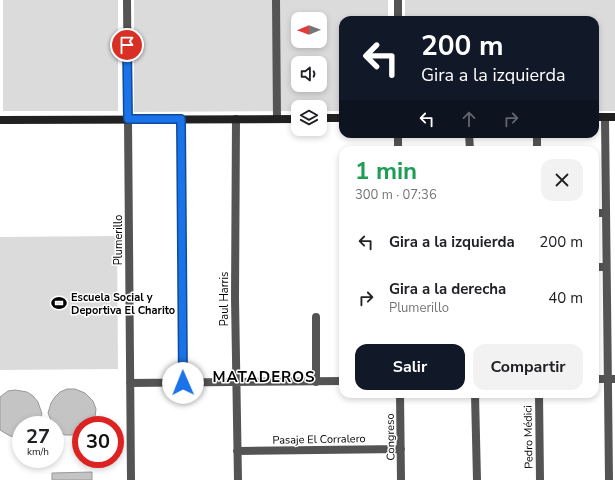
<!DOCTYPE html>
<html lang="es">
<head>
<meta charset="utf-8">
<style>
	body { margin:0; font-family:"Nunito Sans",sans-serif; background:#f2f2f2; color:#202124; height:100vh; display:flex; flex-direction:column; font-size:15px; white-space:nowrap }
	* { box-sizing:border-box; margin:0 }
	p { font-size:13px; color:#757577 }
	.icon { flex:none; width:22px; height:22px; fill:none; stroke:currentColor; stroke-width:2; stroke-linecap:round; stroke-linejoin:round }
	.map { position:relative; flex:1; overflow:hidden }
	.side { position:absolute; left:339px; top:146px; width:260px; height:252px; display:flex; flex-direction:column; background:#fff; border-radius:12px; box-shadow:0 2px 6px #0003 }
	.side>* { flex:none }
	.hud { position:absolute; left:339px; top:16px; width:260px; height:122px; border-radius:12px; box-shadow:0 2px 6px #0003; background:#111827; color:#fff; overflow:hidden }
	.needle { width:26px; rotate:269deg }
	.tools { position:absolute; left:291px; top:12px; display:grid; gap:8px }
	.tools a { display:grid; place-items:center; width:36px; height:36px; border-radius:8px; background:#fff; box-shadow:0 2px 6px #0003; font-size:20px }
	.speed { position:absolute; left:12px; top:416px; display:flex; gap:8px; font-size:20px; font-weight:700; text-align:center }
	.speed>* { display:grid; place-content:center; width:52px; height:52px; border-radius:50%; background:#fff; box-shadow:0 2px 6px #0003; line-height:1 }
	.speed small { font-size:10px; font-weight:400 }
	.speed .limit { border:6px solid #d22; background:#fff; color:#111 }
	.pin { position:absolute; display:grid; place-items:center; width:34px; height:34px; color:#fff; margin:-17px; border:2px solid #fff; border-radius:50%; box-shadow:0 1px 4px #0007 }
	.me { position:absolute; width:44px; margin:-22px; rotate:359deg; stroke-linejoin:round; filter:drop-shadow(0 0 3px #0008) }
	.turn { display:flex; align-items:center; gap:14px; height:84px; padding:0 16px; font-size:18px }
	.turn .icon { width:52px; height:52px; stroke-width:2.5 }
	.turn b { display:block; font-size:28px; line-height:34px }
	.lanes { display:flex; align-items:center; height:38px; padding:0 16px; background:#0003; justify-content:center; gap:20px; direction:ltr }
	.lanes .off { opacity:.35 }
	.round { display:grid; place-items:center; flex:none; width:42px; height:42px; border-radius:12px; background:#f2f2f2 }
	.summary { display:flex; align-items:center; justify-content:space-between; height:68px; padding:0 16px }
	h1 { font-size:24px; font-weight:700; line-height:30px; color:#1e9e55 }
	.primary-button { display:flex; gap:8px; margin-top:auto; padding:8px 16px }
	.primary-button a { flex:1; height:46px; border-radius:12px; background:#111827; color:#fff; font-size:16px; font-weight:700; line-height:46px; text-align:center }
	.primary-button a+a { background:#f2f2f2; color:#202124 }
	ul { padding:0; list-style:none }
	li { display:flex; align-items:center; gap:12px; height:56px; padding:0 16px }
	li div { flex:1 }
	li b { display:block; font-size:15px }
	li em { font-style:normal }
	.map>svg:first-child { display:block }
</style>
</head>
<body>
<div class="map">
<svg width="615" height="480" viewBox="0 0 615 480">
	<rect width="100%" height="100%" fill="#fff"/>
	<path fill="#dbdbdb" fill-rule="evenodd" d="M 3,0 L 118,0 L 118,111 L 3,111 Z
		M 134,0 L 388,0 L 388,20 L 343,20 L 343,111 L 320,111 L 320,107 L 298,107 L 298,111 L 134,112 ZM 298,19 L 320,19 L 320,41 L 298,41 ZM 298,63 L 320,63 L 320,85 L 298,85 Z
		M 405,0 L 615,0 L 615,111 L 595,111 L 595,20 L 405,20 Z
		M 117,236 L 118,369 L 0,370 L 0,237 Z"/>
	<path fill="#c4c4c4" stroke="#989898" d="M 67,389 L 75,389 L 85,393 L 93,401 L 96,409 L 95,417 L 92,425 L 81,425 L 81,434 L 77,435 L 65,435 L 58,431 L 55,428 L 55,425 L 53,425 L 48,413 L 51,403 L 55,397 L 60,392 Z
		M 15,390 L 27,392 L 33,396 L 38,402 L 42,414 L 37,425 L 21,425 L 21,436 L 17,437 L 10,436 L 0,430 L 0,397 L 8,391 Z
		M 92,472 L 92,480 L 52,480 L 52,473 Z"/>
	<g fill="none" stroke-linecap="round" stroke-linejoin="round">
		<path stroke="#545454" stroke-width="8" d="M 127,0 L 131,480
			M 276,0 L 277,119
			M 398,0 L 398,20
			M 605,117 L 609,480
			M 181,119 L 183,383
			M 236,119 L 235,298 L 238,480
			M 398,134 L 398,150
			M 469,134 L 470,150
			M 537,134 L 537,150
			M 595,213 L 606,213
			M 595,267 L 606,267
			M 316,317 L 316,382
			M 595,379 L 615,379
			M 130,383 L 343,381
			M 400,394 L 401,480
			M 475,394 L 477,480
			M 539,394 L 540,480
			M 237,451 L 401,449"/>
		<path stroke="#212121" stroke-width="8" d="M 595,117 L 615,117
			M 320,118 L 343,118
			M 0,120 L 298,119"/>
	</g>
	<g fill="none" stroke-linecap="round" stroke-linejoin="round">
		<g stroke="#114b97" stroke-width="10">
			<path id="route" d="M 127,45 L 128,119 L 181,119 L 183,383"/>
		</g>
		<use href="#route" stroke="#1a73e8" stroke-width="7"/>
	</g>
	<defs>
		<g id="stadium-bare" transform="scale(1.2)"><path d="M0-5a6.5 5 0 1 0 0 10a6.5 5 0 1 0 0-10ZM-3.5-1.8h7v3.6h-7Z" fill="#000" stroke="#fff" stroke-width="2.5" paint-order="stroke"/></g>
	</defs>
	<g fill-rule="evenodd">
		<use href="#stadium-bare" x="59" y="303"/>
	</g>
	<g text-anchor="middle" stroke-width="3" stroke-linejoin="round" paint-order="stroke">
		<g font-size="11" fill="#000" stroke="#fff">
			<text transform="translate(118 240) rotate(-90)" y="4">Plumerillo</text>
			<text transform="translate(224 299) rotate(-90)" y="4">Paul Harris</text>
			<text transform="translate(390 437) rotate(-91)" y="4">Congreso</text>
			<text transform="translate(528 437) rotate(-91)" y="4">Pedro Médici</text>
			<text transform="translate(319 439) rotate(-1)" y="4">Pasaje El Corralero</text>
		</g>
		<g font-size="11" font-weight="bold" fill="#000" stroke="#fff" text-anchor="start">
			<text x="71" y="301">Escuela Social y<tspan x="71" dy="13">Deportiva El Charito</tspan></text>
		</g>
		<g font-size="15" font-weight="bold" letter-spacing="1" fill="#000" stroke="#fff">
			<text x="264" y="382">MATADEROS</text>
		</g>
	</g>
</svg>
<div class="tools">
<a><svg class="needle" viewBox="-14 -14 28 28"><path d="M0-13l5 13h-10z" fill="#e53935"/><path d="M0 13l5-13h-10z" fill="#757577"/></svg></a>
<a><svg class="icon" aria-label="sound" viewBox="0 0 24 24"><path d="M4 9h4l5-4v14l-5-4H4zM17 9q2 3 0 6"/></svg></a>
<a><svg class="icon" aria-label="layers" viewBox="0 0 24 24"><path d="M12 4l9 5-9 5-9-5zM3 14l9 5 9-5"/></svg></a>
</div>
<div class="speed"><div>27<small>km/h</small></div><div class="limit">30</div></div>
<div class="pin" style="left:127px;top:45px;background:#d93025"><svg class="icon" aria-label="arrive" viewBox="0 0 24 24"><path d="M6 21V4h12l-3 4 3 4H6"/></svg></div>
<svg class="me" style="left:183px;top:383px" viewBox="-20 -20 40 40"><circle r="19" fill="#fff"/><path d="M0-13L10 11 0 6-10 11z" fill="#1a73e8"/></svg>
<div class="hud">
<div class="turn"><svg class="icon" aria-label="left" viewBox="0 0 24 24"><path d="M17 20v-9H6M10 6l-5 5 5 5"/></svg><div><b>200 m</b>Gira a la izquierda</div></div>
<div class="lanes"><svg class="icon" aria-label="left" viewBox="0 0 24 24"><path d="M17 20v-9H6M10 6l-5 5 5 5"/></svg><svg class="icon off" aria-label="ahead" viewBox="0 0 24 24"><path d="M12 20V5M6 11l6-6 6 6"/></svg><svg class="icon off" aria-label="right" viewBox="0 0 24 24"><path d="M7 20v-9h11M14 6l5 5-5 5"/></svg></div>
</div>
<section class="side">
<div class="summary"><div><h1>1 min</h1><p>300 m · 07:36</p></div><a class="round"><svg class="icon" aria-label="close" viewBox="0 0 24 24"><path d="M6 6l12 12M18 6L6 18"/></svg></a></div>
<ul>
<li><svg class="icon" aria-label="left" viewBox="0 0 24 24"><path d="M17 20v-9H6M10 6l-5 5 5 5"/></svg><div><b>Gira a la izquierda</b></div><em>200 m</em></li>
<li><svg class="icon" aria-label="right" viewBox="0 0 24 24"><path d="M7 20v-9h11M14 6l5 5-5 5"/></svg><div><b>Gira a la derecha</b><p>Plumerillo</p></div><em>40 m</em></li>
</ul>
<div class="primary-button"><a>Salir</a><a>Compartir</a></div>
</section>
</div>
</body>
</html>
